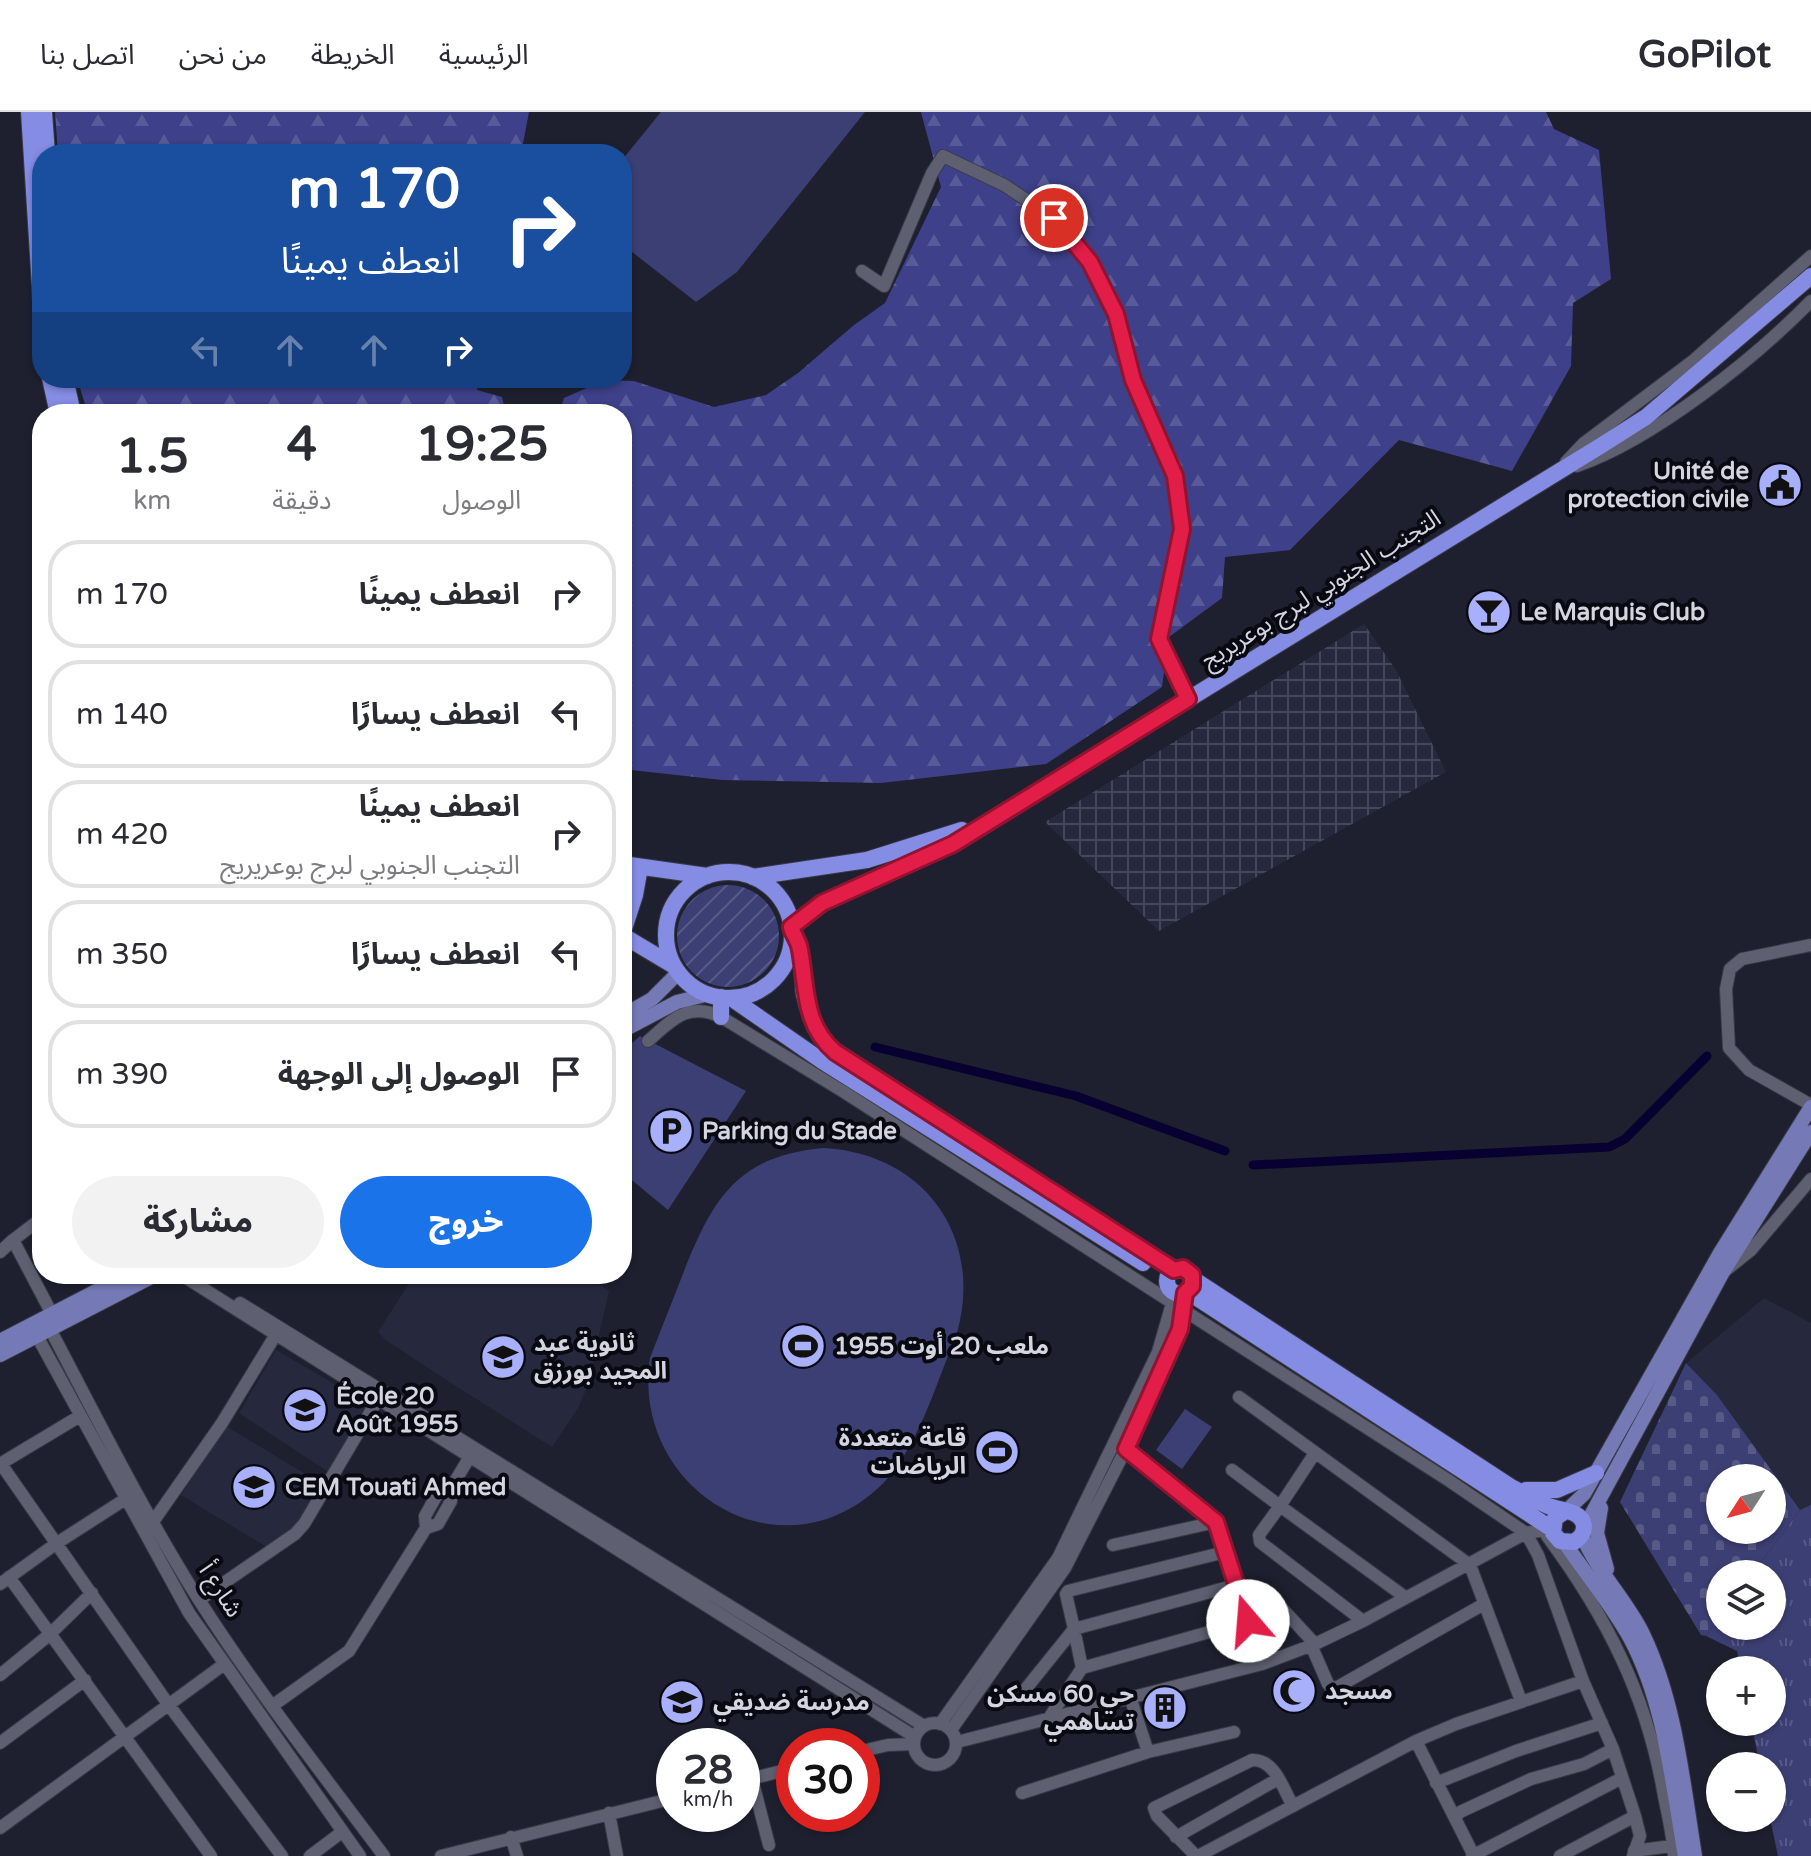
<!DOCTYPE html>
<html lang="ar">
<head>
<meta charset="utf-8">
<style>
	body { margin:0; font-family:"Varela Round","Noto Sans Arabic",sans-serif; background:#f2f2f3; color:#2b2b33; direction:rtl; height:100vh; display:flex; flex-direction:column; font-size:30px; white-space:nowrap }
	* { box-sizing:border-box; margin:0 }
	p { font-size:26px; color:#7c7c81 }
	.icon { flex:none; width:44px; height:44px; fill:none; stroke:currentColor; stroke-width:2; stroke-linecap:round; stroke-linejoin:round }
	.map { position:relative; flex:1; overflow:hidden; direction:ltr }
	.panel { position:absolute; left:32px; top:292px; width:600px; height:880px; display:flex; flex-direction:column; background:#fff; border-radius:32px; box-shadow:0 2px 6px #0004; direction:rtl }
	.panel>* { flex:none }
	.top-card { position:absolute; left:32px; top:32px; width:600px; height:244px; border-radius:32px; box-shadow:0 2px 6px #0004; direction:rtl; background:#1a4fa0; color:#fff; overflow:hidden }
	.needle { width:52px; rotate:234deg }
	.controls { position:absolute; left:1706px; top:1352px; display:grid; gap:16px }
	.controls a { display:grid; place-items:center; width:80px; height:80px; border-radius:50%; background:#fff; box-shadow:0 2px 6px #0004; font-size:40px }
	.speed { position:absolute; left:656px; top:1616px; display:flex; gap:16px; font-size:40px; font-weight:700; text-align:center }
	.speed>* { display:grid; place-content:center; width:104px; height:104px; border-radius:50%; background:#fff; box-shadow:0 2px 6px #0004; line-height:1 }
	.speed small { font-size:20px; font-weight:400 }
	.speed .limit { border:12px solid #d22; background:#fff; color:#111 }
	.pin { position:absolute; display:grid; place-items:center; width:68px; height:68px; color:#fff; margin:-34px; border:4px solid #fff; border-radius:50%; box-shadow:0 2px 8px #0007 }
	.me { position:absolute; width:88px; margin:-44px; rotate:342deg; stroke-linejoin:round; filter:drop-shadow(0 0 6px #0008) }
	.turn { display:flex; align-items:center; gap:28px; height:168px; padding:0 40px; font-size:36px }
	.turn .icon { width:104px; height:104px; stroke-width:2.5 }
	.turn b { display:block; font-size:56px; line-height:68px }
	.lanes { display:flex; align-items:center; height:76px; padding:0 40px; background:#0003; justify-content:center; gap:40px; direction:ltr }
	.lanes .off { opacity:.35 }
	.eta { display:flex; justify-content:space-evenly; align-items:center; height:136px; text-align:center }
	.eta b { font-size:48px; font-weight:800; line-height:56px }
	.cta { display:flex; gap:16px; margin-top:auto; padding:16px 40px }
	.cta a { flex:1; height:92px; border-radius:48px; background:#1a73e8; color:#fff; font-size:32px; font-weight:800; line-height:92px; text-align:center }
	.cta a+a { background:#f2f2f3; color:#2b2b33 }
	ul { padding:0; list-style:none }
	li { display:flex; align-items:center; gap:24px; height:108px; margin:0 16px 12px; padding:0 24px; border:4px solid #e1e1e2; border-radius:32px }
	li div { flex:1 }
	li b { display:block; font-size:30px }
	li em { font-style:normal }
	header { display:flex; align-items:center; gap:48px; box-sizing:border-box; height:112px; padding:0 40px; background:#fff; border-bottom:2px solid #e1e1e2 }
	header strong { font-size:38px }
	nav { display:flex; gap:44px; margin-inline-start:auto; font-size:28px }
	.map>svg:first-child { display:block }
</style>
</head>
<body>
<header>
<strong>GoPilot</strong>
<nav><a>الرئيسية</a><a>الخريطة</a><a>من نحن</a><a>اتصل بنا</a></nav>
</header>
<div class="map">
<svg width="1811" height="1744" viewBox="0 0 1811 1744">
	<defs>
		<pattern id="industrial-grid" width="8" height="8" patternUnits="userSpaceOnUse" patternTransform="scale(2)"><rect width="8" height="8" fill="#26293e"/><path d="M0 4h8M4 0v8" fill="none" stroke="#45475a"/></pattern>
		<pattern id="forest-firs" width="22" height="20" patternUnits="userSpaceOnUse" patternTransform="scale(2)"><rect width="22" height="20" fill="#3e4089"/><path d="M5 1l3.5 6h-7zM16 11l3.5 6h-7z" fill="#595b99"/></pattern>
		<pattern id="cemetery-stones" width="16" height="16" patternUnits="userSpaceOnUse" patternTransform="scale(2)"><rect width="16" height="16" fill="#3c3f73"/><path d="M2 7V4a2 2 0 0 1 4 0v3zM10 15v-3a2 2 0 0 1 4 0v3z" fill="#575a87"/></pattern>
		<pattern id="park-tufts" width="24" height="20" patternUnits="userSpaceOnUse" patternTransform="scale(2)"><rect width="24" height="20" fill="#3c3f73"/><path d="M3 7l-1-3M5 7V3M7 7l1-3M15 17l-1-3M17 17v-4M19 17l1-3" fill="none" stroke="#575a87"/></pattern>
		<pattern id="garden-furrows" width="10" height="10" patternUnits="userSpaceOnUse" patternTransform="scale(2)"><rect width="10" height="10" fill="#3c3f73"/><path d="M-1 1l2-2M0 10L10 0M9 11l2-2" fill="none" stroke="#575a87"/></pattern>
	</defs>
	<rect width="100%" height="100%" fill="#1e202f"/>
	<path fill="#26293e" d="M 415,1162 L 582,1162 L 609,1179 L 587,1276 L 578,1296 L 552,1335 L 456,1274 L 387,1229 L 378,1220 Z
		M 1764,1186 L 1811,1211 L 1811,1393 L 1800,1398 L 1717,1283 L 1686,1251 Z
		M 276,1238 L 372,1294 L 330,1361 L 239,1301 Z
		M 226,1314 L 322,1372 L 299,1416 L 270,1437 L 181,1383 Z"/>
	<path fill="url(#industrial-grid)" d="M 1364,512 L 1396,558 L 1446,660 L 1159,819 L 1045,710 Z"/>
	<path fill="url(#forest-firs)" d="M 55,0 L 529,0 L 521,42 L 58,42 Z
		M 921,0 L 1546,0 L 1554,17 L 1599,38 L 1611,167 L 1573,191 L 1571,254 L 1512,359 L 1399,328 L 1290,438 L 1225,445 L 1222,486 L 1169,525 L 1162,575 L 1046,652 L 881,671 L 722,668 L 622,657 L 622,302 L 559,302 L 564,286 L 605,268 L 634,269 L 714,295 L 766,283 L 798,261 L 854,213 L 885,191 L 941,75 Z
		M 77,266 L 476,266 L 477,278 L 502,285 L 506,302 L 88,302 Z"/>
	<path fill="url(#cemetery-stones)" fill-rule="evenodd" d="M 1686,1251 L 1717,1283 L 1800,1398 L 1752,1462 L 1720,1462 L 1720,1504 L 1706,1524 L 1701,1523 L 1620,1390 ZM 1720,1366 L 1772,1366 L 1772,1418 L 1720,1418 Z"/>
	<path fill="url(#park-tufts)" d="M 1811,1393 L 1811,1744 L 1778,1744 L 1770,1706 L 1772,1654 L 1760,1654 L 1751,1610 L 1772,1610 L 1772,1558 L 1741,1558 L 1737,1539 L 1706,1524 L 1720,1504 L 1720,1514 L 1772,1514 L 1772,1462 L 1752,1462 L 1800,1398 Z"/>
	<path fill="url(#garden-furrows)" d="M677 824a51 51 0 1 1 102 0a51 51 0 1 1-102 0Z"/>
	<path fill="#3c3f73" d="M 661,0 L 865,0 L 737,160 L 696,190 L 622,132 L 622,48 Z
		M 640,924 L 746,979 L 668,1098 L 622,1060 L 622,940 Z
		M 823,1036 C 924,1041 984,1124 957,1221 C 937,1269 916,1344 876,1378 C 775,1467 631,1375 650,1246 C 661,1217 673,1188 684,1159 C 713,1086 738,1044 823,1036 Z
		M 1185,1297 L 1212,1315 L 1182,1357 L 1156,1338 Z"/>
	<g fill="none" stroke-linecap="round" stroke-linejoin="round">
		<path stroke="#080031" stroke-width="9" d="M 875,935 L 1076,984 L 1225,1039
			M 1253,1053 L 1609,1035 L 1625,1027 L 1707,944"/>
		<g stroke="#393a46" stroke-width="14">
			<path id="minor" d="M 862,159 L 884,174 L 932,61 L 943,44 L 1004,73 L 1054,106 L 1090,150 L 1116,202 L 1133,268 L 1175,364 L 1182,417 L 1159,527 L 1188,587
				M 1566,350 L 1584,331 L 1694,248 L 1811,144
				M 1577,354 C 1654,327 1754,247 1811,189
				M 1811,833 L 1742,847 L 1730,857 L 1726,877 L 1729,936 L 1749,958 L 1811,993
				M 648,929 C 672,908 688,889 721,905 L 844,980 L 1448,1368 L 1526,1421 L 1538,1443 L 1583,1569 L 1456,1612 L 1416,1629 L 1198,1744
				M 42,1106 L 13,1128 L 52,1202
				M 0,1140 L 13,1128
				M 1726,1158 L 1751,1138 L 1811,1067
				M 180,1162 L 915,1625
				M 240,1191 L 924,1614
				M 50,1217 C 98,1308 144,1401 199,1488 C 256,1577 321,1660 384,1744
				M 37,1224 L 189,1501 L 360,1744
				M 1239,1285 L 1470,1453 L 1521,1589
				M 1120,1335 L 1131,1340 L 1216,1410 L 1236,1473 L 1279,1493 L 1315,1532
				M 1315,1341 L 1280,1394 L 1405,1485
				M 0,1352 L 80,1304
				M 1,1352 L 168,1592 L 282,1744
				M 1232,1358 L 1280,1394 L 1259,1423 L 1260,1430 L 1363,1509
				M 150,1414 L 222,1311 L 278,1219
				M 426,1416 L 425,1404 L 438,1381 L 451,1376
				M 1547,1424 C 1607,1505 1647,1584 1664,1684 C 1668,1704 1673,1724 1674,1744
				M 1113,1433 L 1216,1410
				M 9,1465 L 211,1744
				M 0,1472 L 57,1431 L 127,1386
				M 199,1488 L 295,1422 L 304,1412 L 381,1282
				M 1248,1509 L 1262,1552
				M 1074,1517 L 1082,1556 L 1248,1509 L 1236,1473 L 1074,1517 L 1066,1482 L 1068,1479 L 1225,1440
				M 1311,1533 L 1328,1572 L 1334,1577 L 1484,1492
				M 0,1563 L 49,1523 L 92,1481
				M 1583,1569 L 1613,1637 L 1635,1704 L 1640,1724 L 1633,1744
				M 1020,1584 L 1074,1517
				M 1130,1585 L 1148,1640
				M 272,1594 L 349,1539 L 426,1416 L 438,1412 L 451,1389 L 451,1376 L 472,1341
				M 1049,1606 L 1082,1556
				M914 1632a21 21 0 1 1 42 0a21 21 0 1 1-42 0Z
				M 940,1612 L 1058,1446 L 1158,1240 L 1175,1181
				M 951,1618 L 1065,1456 L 1132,1325 L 1180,1217 L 1185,1181
				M 1416,1629 L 1474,1744
				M 957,1630 L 1262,1552 L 1315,1532 L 1363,1509 L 1526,1421 L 1552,1417
				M 0,1631 L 85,1568
				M 862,1639 L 888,1633 L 914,1632
				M 752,1667 L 769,1733
				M 742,1669 L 794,1656
				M 1436,1671 L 1516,1639 L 1602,1611
				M 1022,1681 L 1148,1640 L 1234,1620
				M 609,1701 L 617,1744
				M 1455,1706 L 1460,1700 L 1531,1667 L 1584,1652 L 1613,1637
				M 0,1716 L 223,1553
				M 511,1725 L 517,1744
				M 1176,1725 L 1278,1667
				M 1634,1739 L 1679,1733
				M 310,1744 L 342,1720
				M 441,1744 L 674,1686
				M 1196,1744 L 1157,1704 L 1154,1696 L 1252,1648 C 1275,1647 1283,1677 1293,1694
				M 1472,1744 L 1622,1666
				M 1560,1744 L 1635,1704"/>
		</g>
		<g stroke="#393a46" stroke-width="16">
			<path id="major" d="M 622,904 L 652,887 L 678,861
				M 622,919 L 677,890 L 709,882
				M 0,1229 L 129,1162
				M 0,1243 L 157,1162
				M 1601,1396 L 1597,1421 L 1607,1457
				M 1566,1399 L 1584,1382 L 1720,1141 L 1811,995
				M 1584,1416 L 1723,1160 L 1811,1020
				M 1582,1423 C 1597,1460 1626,1487 1643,1522 C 1676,1591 1683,1670 1695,1744
				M 1564,1430 C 1586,1462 1611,1492 1630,1526 C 1665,1591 1672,1672 1685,1744"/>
		</g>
		<g stroke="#393a46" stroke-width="18">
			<path id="highway" d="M 29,0 L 42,207
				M 44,0 L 47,42
				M 50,266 L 58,302
				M 65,266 L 73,302
				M 622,752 L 707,764
				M666 823a63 63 0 1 1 126 0a63 63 0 1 1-126 0Z
				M 753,765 L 867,748 L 962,718
				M 791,815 L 822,791 L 953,732 L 1602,333 L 1646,305 L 1811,164
				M 791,819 C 805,837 801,860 804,882 C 808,901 816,919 828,934 L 1174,1158
				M 622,823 L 635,783 L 640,755
				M 622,823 L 674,854
				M 721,885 L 721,905
				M 731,886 L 822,949 L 1143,1151
				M1167 1169a13 13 0 1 1 26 0a13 13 0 1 1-26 0Z
				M 1193,1167 L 1511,1375 C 1523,1381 1534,1388 1546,1393 C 1558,1399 1582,1397 1584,1414 C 1584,1422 1580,1426 1574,1430 L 1560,1429 L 1553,1421 L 1555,1406 L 1564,1400
				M 1188,1180 L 1552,1417
				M 1526,1378 L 1557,1378 L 1596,1361"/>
		</g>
		<use href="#minor" stroke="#5e6072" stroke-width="12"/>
		<use href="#major" stroke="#757ab6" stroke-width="14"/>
		<use href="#highway" stroke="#848ce4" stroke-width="16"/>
	</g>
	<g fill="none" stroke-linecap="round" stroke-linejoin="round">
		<g stroke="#92132f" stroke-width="20">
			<path id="route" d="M 1054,106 L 1090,150 L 1116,202 L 1133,268 L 1175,364 L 1182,417 L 1159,527 L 1188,587 L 953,732 L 822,791 L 791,815 C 793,823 799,829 800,838 C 807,876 803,912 835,940 L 1174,1158 L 1183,1156 L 1192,1163 L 1192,1174 L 1185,1181 L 1180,1217 L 1126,1337 L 1216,1410 L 1248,1509"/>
		</g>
		<use href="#route" stroke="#e11d48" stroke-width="14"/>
	</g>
	<defs>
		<g id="civic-disc" transform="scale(2.3)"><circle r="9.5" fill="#a8b0fc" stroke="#090a11"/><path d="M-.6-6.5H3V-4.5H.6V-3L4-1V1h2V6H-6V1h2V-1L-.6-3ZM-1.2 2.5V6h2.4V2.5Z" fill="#111"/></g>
		<g id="bar-disc" transform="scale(2.3)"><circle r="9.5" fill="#a8b0fc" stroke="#090a11"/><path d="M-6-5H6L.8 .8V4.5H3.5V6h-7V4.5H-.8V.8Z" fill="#111"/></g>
		<g id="parking-disc" transform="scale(2.3)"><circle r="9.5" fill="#a8b0fc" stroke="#090a11"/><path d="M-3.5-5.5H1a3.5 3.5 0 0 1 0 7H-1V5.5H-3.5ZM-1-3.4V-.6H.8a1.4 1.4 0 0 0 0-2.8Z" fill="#111"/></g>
		<g id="stadium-disc" transform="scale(2.3)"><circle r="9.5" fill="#a8b0fc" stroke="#090a11"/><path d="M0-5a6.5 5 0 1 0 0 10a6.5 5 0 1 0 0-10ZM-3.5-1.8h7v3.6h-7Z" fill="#111"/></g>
		<g id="school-disc" transform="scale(2.3)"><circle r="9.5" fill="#a8b0fc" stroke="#090a11"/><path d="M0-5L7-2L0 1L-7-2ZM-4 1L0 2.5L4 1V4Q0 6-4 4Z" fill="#111"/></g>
		<g id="mosque-disc" transform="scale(2.3)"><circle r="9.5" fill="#a8b0fc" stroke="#090a11"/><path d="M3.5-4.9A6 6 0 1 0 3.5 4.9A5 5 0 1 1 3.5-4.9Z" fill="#111"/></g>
		<g id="building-disc" transform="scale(2.3)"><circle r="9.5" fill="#a8b0fc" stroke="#090a11"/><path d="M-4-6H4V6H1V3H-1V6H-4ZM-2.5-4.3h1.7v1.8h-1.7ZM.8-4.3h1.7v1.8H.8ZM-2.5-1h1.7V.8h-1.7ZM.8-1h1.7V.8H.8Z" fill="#111"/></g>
	</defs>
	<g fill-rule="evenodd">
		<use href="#civic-disc" x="1780" y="373"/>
		<use href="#bar-disc" x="1489" y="500"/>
		<use href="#parking-disc" x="671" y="1019"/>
		<use href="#stadium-disc" x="803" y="1234"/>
		<use href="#school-disc" x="503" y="1245"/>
		<use href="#school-disc" x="305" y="1298"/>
		<use href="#stadium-disc" x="997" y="1340"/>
		<use href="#school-disc" x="254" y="1375"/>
		<use href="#mosque-disc" x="1294" y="1579"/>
		<use href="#school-disc" x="682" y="1590"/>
		<use href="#building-disc" x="1165" y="1596"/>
	</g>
	<g text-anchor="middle" stroke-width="8" stroke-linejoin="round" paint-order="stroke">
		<g font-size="24" font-weight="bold" fill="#d4d5e0" stroke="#090a11" text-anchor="start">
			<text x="1749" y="367" text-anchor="end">Unité de<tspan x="1749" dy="28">protection civile</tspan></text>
			<text x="1520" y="508">Le Marquis Club</text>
			<text x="702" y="1027">Parking du Stade</text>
			<text x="534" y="1239">ثانوية عبد<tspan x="534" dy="28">المجيد بورزق</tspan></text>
			<text x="834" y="1242">ملعب 20 أوت 1955</text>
			<text x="336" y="1292">École 20<tspan x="336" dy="28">Août 1955</tspan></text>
			<text x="966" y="1334" text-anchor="end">قاعة متعددة<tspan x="966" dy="28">الرياضات</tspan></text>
			<text x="285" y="1383">CEM Touati Ahmed</text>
			<text x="1325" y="1587">مسجد</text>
			<text x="1134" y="1590" text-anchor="end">حي 60 مسكن<tspan x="1134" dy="28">تساهمي</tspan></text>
			<text x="713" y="1598">مدرسة ضديقي</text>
		</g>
		<g font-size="24" fill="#d4d5e0" stroke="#090a11">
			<text transform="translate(1321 477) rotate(-32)" y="8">التجنب الجنوبي لبرج بوعريريج</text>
			<text transform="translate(221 1478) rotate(57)" y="8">شارع أ</text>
		</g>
	</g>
</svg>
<div class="controls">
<a><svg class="needle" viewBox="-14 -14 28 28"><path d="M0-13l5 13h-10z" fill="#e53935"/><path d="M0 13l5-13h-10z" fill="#7c7c81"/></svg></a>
<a><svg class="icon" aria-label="layers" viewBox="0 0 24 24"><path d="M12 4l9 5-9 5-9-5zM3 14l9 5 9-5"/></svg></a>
<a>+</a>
<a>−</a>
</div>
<div class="speed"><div>28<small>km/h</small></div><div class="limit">30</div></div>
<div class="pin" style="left:1054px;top:106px;background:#d93025"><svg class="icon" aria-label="arrive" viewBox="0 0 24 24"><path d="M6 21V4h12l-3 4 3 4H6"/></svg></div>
<svg class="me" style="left:1248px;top:1509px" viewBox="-20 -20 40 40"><circle r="19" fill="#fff"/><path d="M0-13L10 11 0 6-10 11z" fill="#e11d48"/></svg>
<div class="top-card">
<div class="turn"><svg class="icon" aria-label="right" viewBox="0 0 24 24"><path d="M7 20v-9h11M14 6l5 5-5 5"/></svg><div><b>170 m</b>انعطف يمينًا</div></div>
<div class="lanes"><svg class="icon off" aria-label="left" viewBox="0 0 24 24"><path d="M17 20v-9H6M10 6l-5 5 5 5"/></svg><svg class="icon off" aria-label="ahead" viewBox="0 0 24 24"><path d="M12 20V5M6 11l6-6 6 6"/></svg><svg class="icon off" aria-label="ahead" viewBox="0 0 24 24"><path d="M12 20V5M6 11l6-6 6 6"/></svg><svg class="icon" aria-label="right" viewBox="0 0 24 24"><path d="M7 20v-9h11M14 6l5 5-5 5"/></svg></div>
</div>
<section class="panel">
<div class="eta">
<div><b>19:25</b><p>الوصول</p></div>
<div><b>4</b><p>دقيقة</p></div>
<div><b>1.5</b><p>km</p></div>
</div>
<ul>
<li><svg class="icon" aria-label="right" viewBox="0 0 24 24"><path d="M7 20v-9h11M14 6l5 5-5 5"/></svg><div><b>انعطف يمينًا</b></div><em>170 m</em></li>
<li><svg class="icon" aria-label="left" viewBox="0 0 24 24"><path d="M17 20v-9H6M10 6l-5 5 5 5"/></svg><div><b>انعطف يسارًا</b></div><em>140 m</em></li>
<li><svg class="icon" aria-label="right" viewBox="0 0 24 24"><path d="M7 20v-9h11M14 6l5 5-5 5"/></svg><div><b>انعطف يمينًا</b><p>التجنب الجنوبي لبرج بوعريريج</p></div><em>420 m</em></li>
<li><svg class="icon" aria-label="left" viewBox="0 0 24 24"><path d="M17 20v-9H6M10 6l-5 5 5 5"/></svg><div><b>انعطف يسارًا</b></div><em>350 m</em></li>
<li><svg class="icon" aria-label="arrive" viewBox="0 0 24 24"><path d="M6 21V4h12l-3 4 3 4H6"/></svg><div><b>الوصول إلى الوجهة</b></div><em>390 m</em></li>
</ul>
<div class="cta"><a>خروج</a><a>مشاركة</a></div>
</section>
</div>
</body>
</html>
